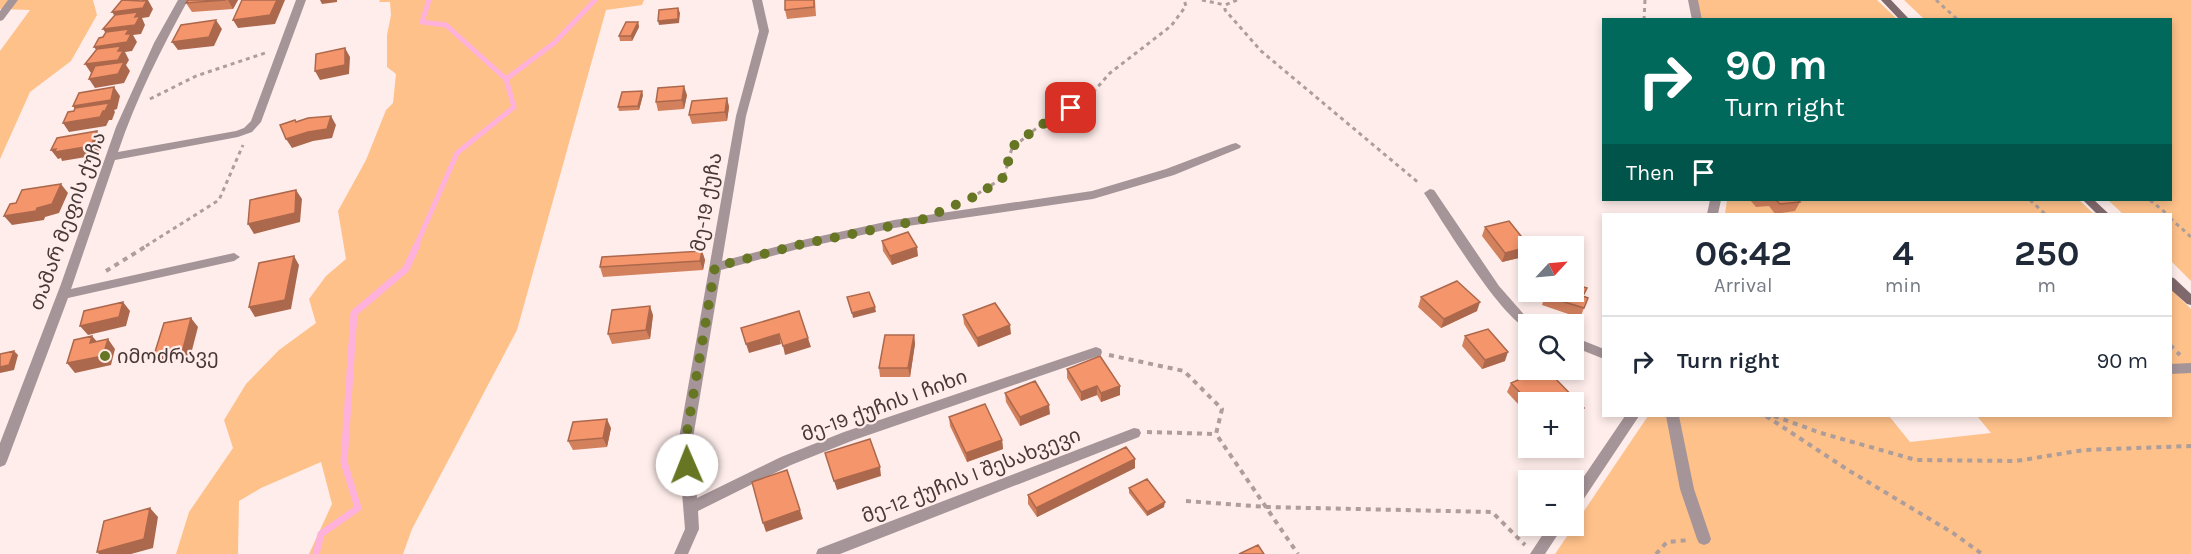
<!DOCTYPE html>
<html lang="en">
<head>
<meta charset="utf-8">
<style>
	body { margin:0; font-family:Karla,"Noto Sans Georgian",sans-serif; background:#f6f6f7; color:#1f2937; height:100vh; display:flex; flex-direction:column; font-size:22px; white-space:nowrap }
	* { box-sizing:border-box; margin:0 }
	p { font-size:20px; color:#747a83 }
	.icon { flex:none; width:33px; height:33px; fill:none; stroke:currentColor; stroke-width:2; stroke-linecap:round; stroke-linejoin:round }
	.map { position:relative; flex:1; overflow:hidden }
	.details { position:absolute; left:1602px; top:213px; width:570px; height:204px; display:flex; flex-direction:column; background:#fff; border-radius:0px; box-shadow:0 3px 9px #0003 }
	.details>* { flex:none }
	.top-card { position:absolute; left:1602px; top:18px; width:570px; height:183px; border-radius:0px; box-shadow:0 3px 9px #0003; background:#00695c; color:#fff; overflow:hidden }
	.needle { width:39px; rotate:64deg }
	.tools { position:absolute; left:1518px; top:236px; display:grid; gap:12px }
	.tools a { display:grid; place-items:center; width:66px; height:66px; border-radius:0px; background:#fff; box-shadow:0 3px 9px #0003; font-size:30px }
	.pin { position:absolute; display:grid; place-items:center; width:51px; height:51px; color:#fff; margin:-26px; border-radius:12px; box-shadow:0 3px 9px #0006 }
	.me { position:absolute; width:66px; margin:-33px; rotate:359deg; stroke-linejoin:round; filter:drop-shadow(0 0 4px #0008) }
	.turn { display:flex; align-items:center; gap:21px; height:126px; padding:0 24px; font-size:27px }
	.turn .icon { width:78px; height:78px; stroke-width:2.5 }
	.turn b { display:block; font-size:42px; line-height:51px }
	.then { display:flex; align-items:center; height:57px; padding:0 24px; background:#0003; gap:12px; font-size:22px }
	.eta { display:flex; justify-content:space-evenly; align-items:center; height:102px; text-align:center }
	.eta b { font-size:36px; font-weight:700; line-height:42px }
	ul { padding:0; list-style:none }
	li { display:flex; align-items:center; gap:18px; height:90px; padding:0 24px; border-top:2px solid #e0e1e3 }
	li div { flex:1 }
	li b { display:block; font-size:22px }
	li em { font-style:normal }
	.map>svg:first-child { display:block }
</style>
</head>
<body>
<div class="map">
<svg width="2191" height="554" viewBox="0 0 2191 554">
	<rect width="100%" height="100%" fill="#feedeb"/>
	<path fill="#fec18a" d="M 0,0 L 93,0 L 97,15 L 71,61 L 30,92 L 0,159 L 0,51 L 30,10 L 0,9 Z
		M 380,0 L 644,0 L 642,5 L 606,10 L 517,330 L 412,529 L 403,554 L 309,554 L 332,504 L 321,462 L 261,488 L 239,501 L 238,554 L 176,554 L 189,512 L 233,448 L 224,420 L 246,384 L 279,350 L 316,323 L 309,299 L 326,276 L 346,259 L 338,211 L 366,160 L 386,110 L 393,103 L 396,74 L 387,67 L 387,35 L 391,15 L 390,2 L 379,2 Z
		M 1696,0 L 1877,0 L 1897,19 L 1700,19 Z
		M 1904,0 L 2191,0 L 2191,281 L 2171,261 L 2170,214 L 2123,214 L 2108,200 L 2170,200 L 2170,20 L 1924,19 Z
		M 1727,200 L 2079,200 L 2094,214 L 1725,214 Z
		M 2171,289 L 2191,309 L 2191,554 L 1555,554 L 1648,416 L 1889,416 L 1910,442 L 1991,433 L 1977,416 L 2170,416 Z"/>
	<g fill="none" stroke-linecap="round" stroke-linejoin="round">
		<path stroke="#feb1da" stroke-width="5" d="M 506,79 L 554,43 L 595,0
			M 416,246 L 457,153 L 514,107 L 506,79 L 446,25 L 422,22 L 429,0"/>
		<path stroke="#feb1da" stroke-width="7" d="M 316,554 L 321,534 L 358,508 L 344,462 L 354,313 L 406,269 L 417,245"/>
		<path stroke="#ad9d9b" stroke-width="3" stroke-dasharray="4 4" stroke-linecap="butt" d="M 1202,0 L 1225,5
			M 1237,0 L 1225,5 L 1225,10 L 1261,51 L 1420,184
			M 1936,0 L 1958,20
			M 1644,20 L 1645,0
			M 150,99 L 196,76 L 268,52
			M 971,198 L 1004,177 L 1012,148 L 1038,127 L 1088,98 L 1110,73 L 1171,26 L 1186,6 L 1184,0
			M 2030,200 L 2045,214
			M 2150,200 L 2167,214
			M 2170,218 L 2191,237
			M 146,246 L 219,200 L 243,145"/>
		<path stroke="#ad9d9b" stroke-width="4" stroke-dasharray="5 5" stroke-linecap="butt" d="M 106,271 L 148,245
			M 2170,345 L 2180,355
			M 1109,355 L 1184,371 L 1222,409 L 1216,434 L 1298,554
			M 1766,416 L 1848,470 L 1953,533 L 1982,554
			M 1774,416 L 1821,433 L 1916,460 L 2016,461 L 2084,450 L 2191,446
			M 1147,432 L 1216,434
			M 1186,501 L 1266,507 L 1492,512 L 1525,545
			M 1656,554 L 1667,542 L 1690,540"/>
		<path fill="#a59498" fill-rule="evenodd" d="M 8,0 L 18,0 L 3,20 L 0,21 L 0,11 Z
			M 178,0 L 188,0 C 161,49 136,99 118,152 L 236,131 L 244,128 L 251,121 L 296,0 L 306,0 L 261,122 L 252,132 L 238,137 L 115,160 L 71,289 L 234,253 L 240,257 L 234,261 L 68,298 L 7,461 L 5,465 L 0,467 L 0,443 L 61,284 L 116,127 L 154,43 Z
			M 752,0 L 762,0 L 769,31 L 746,116 L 722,261 L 798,241 L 894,220 L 1092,191 L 1166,169 L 1232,144 L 1236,143 L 1241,146 L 1240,148 L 1174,175 L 1093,199 L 894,228 L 798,249 L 721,270 L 692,444 L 697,498 L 781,457 L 844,432 L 1096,347 L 1101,349 L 1102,352 L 1101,355 L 854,440 L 791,465 L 698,511 L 699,529 L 688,554 L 674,554 L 685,529 L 678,444 L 736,116 L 759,31 Z
			M 1688,0 L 1698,0 L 1702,20 L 1692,20 Z
			M 1430,189 L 1434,190 L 1499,286 L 1528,319 L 1534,324 L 1528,324 L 1528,328 C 1504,323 1441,219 1424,193 Z
			M 1710,200 L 1721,200 L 1718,214 L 1707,214 Z
			M 1574,337 L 1604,349 L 1604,359 L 1574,347 Z
			M 2191,363 L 2191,373 L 2170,374 L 2170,364 Z
			M 1625,416 L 1639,416 L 1579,506 L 1574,508 L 1574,491 Z
			M 1666,416 L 1679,416 L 1694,489 L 1711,539 L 1709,543 L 1704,545 L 1699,543 L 1697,539 L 1680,489 Z
			M 1134,428 L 1139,429 L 1141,433 L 1139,437 L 840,554 L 816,554 L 818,549 Z
			M 1549,525 L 1564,525 L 1545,554 L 1530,554 Z"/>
		<path fill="#80696d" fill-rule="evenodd" d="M 1881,0 L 1891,0 L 1910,20 L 1900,20 Z
			M 2083,200 L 2094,200 L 2109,214 L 2097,214 Z
			M 2170,277 L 2174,278 L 2191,294 L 2191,305 L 2187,304 L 2170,289 Z"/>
	</g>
	<path fill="#d3805d" d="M 188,0 L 238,0 L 233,9 L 192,12 L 186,3 Z
		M 785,0 L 815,0 L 816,16 L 787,19 L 785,10 Z
		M 638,22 L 639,27 L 632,41 L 620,41 L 619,36 Z
		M 643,95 L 639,110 L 619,111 L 618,107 Z
		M 687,95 L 684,109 L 658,111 L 656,102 Z
		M 727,98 L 729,107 L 727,121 L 692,124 L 689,115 Z
		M 1750,200 L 1798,200 L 1800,202 L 1795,211 L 1775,214 L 1769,206 L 1756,207 Z
		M 1485,227 L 1527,256 L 1502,262 L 1482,236 Z
		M 882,241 L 918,256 L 892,265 L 883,251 Z
		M 702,251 L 705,260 L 703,270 L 603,277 L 600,267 Z
		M 1580,286 L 1584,296 L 1588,298 L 1580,318 L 1542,305 L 1546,291 L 1574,291 Z
		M 1421,297 L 1477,311 L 1441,328 L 1418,307 Z
		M 653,315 L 650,339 L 612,344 L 608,334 Z
		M 963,315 L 1011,334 L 978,347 L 964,324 Z
		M 914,335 L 915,344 L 910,377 L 880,377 L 879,368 Z
		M 1465,336 L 1505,361 L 1482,369 L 1462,346 Z
		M 1067,369 L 1120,386 L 1120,395 L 1101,402 L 1097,395 L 1081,401 L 1067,378 Z
		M 1544,369 L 1546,369 L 1584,408 L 1580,417 L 1574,420 L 1574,402 L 1528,402 L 1528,415 L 1507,392 L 1511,383 Z
		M 1005,393 L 1050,414 L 1020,426 L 1006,402 Z
		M 949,417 L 1002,440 L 1003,449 L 967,462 L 950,426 Z
		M 611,428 L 607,447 L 573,450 L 568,441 Z
		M 1135,459 L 1135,468 L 1037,517 L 1028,504 L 1028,495 Z
		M 1129,488 L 1164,507 L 1147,516 L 1129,493 Z"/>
	<path fill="#ac684c" d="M 143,0 L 148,0 L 153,9 L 149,17 L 142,18 L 145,25 L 141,34 L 133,35 L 137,42 L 132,51 L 125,52 L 129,60 L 126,65 L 130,71 L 124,83 L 95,88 L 89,79 L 91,73 L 85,64 L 100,55 L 94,47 L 109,38 L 103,29 L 118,21 L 112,12 Z
		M 228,0 L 238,0 L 233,9 Z
		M 277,0 L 285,0 L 275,24 L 238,28 L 233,20 Z
		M 320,0 L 337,0 L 337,2 L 322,4 Z
		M 678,8 L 680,13 L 679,23 L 659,25 L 658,21 Z
		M 216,20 L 222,29 L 214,46 L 178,50 L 172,42 Z
		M 638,22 L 639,27 L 632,41 L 631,36 Z
		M 345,48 L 350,57 L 349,74 L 320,80 L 315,71 Z
		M 684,86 L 687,95 L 684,109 L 682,100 Z
		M 114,87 L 120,96 L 117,109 L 114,110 L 115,112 L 112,120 L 109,120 L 106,126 L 69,132 L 63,123 L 79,115 L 73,106 Z
		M 642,91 L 643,95 L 639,110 L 638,106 Z
		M 727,98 L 729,107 L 727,121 L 725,112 Z
		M 331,116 L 336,125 L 332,138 L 313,141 L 292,148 L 286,139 Z
		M 97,131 L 104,140 L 98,155 L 62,161 L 61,158 L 58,159 L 51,150 Z
		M 61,184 L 68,193 L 59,213 L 45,217 L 44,220 L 12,225 L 4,216 Z
		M 296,190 L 302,199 L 300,222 L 254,234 L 248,224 Z
		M 917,247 L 918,256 L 892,265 L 890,256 Z
		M 1528,247 L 1527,256 L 1502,262 L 1505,253 Z
		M 702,251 L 705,260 L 703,270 L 700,261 Z
		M 294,256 L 299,265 L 291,309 L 255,317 L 249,307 Z
		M 123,302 L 130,311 L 126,326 L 88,335 L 80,326 Z
		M 1480,302 L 1477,311 L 1441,328 L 1444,319 Z
		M 650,306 L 653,315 L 650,339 L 646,330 Z
		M 875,307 L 876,312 L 853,318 L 852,313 Z
		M 191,318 L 198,327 L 190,358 L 162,364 L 154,355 Z
		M 1010,325 L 1011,334 L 978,347 L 977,338 Z
		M 779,334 L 781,344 L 749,353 L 746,344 Z
		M 914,335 L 915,344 L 910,377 L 908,368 Z
		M 92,336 L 100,345 L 90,343 Z
		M 808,338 L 811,347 L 785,355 L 783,346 Z
		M 108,339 L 115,349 L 111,365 L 75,373 L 67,363 Z
		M 14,351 L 18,355 L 14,370 L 0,373 L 0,367 Z
		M 1508,352 L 1505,361 L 1482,369 L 1485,360 Z
		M 1097,386 L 1097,395 L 1081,401 L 1081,392 Z
		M 1120,386 L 1120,395 L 1101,402 L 1101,393 Z
		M 1049,405 L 1050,414 L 1020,426 L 1020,417 Z
		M 1584,408 L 1580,417 L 1574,420 L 1574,412 Z
		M 607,419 L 611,428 L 607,447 L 603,438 Z
		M 1002,440 L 1003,449 L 967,462 L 966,453 Z
		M 1135,459 L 1135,468 L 1037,517 L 1036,508 Z
		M 880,467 L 881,476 L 837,490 L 834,481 Z
		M 1165,502 L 1164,507 L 1147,516 L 1147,512 Z
		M 150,508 L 158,517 L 153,548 L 131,554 L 99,554 L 97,552 Z
		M 800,510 L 803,519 L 766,532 L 763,523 Z"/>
	<path fill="#f5956c" stroke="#ac684c" stroke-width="1.5" d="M 122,0 L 143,1 L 147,0 L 143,8 L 112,12 Z
		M 188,0 L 226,0 L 186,3 Z
		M 242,0 L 277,0 L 270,15 L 233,20 Z
		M 785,0 L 814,0 L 814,7 L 785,10 Z
		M 678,8 L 678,19 L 658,21 L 659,10 Z
		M 138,12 L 135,17 L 140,16 L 135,25 L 103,29 L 115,15 Z
		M 216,20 L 209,37 L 172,42 L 181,25 Z
		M 626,22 L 638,22 L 631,36 L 619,36 Z
		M 129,29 L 126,34 L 131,34 L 127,42 L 94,47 L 99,38 L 103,37 L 106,32 Z
		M 121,46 L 118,51 L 123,51 L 118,60 L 85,64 L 97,49 Z
		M 345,48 L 345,65 L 315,71 L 316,54 Z
		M 124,62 L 118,74 L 89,79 L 95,66 Z
		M 684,86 L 682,100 L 656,102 L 658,88 Z
		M 114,87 L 111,100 L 73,106 L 79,93 Z
		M 642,91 L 638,106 L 618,107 L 622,92 Z
		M 727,98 L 725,112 L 689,115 L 692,101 Z
		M 109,103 L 105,111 L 103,111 L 100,117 L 63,123 L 68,112 L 74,111 L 75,108 Z
		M 331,116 L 327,129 L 308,132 L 286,139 L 280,125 L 295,120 L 296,122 L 308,118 Z
		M 97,131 L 91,146 L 55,152 L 56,149 L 51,150 L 57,138 Z
		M 61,184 L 52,204 L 37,208 L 36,211 L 4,216 L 10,204 L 16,203 L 22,190 Z
		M 296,190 L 295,213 L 248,224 L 250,200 Z
		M 1776,200 L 1798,200 L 1800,202 L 1780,204 Z
		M 1509,221 L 1529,246 L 1528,246 L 1528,247 L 1505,253 L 1485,227 Z
		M 908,232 L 917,247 L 890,256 L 882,241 Z
		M 702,251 L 700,261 L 600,267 L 602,257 Z
		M 294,256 L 285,300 L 249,307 L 259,263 Z
		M 1574,275 L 1582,278 L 1580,286 L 1587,288 L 1583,296 L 1588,298 L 1584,308 L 1545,296 L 1547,291 L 1574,291 Z
		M 1457,281 L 1480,302 L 1444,319 L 1421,297 Z
		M 869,292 L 875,307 L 852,313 L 847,297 Z
		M 123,302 L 119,317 L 80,326 L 84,311 Z
		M 995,303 L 1010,325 L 977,338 L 963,315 Z
		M 650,306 L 646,330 L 608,334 L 612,310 Z
		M 799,311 L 808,338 L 783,346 L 779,334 L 746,344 L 741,328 Z
		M 191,318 L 183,349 L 154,355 L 164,323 Z
		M 1488,329 L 1508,352 L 1485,360 L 1465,336 Z
		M 885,335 L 914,335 L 908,368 L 879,368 Z
		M 92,336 L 90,343 L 108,339 L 103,356 L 67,363 L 74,340 Z
		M 14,351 L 9,365 L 0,367 L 0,354 Z
		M 1100,356 L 1120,386 L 1101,393 L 1097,386 L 1081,392 L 1067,369 Z
		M 1544,369 L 1546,369 L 1584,408 L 1574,412 L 1574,402 L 1551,402 L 1549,401 L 1546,402 L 1529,402 L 1511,383 Z
		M 1035,381 L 1049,405 L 1020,417 L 1005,393 Z
		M 985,404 L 1002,440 L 966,453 L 949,417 Z
		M 607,419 L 603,438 L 568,441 L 573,422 Z
		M 870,439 L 880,467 L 834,481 L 825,453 Z
		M 1126,447 L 1135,459 L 1036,508 L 1028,495 Z
		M 787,470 L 800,510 L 763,523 L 752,482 Z
		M 1147,479 L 1165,502 L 1147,512 L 1129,488 Z
		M 150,508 L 144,539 L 97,552 L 104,521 Z
		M 1258,545 L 1264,554 L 1239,554 Z"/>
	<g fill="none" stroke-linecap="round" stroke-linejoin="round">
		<path stroke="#667623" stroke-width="10" stroke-dasharray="0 18" d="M 687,465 L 685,444 L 715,267 L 798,245 L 921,220 L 978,195 L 1004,177 L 1012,147 L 1038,127 L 1071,108"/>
	</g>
	<circle fill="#667623" stroke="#feedeb" stroke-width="2" cx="105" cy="356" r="6"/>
	<g text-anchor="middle" stroke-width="4.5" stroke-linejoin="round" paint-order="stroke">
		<g font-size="20" fill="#483836" stroke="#feedeb">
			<text transform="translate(706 202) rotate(-80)" y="7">მე-19 ქუჩა</text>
			<text transform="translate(67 221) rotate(-70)" y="7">თამარ მეფის ქუჩა</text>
			<text transform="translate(884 405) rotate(-20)" y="7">მე-19 ქუჩის I ჩიხი</text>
			<text transform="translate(971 475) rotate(-21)" y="7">მე-12 ქუჩის I შესახვევი</text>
		</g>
		<g font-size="20" fill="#483836" stroke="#feedeb" text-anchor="start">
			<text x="117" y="363">იმოძრავე</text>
		</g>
	</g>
</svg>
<div class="tools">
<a><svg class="needle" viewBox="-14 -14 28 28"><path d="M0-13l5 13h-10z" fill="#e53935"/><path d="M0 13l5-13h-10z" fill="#747a83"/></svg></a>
<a><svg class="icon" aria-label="search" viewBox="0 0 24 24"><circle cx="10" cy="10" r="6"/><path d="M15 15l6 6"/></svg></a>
<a>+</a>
<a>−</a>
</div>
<div class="pin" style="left:1071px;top:108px;background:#d93025"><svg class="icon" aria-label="arrive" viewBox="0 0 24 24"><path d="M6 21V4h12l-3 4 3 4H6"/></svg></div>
<svg class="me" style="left:687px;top:465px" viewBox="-20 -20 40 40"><circle r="19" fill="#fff"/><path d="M0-13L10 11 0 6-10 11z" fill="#667623"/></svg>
<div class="top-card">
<div class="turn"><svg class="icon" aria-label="right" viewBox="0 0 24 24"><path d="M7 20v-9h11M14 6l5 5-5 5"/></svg><div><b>90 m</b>Turn right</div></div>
<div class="then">Then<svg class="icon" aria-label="arrive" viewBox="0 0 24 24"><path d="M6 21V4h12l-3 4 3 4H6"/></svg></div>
</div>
<section class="details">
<div class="eta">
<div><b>06:42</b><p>Arrival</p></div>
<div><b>4</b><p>min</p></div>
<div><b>250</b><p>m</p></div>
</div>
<ul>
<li><svg class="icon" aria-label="right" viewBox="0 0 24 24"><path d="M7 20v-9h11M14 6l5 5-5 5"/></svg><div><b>Turn right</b></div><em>90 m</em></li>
</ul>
</section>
</div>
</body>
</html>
